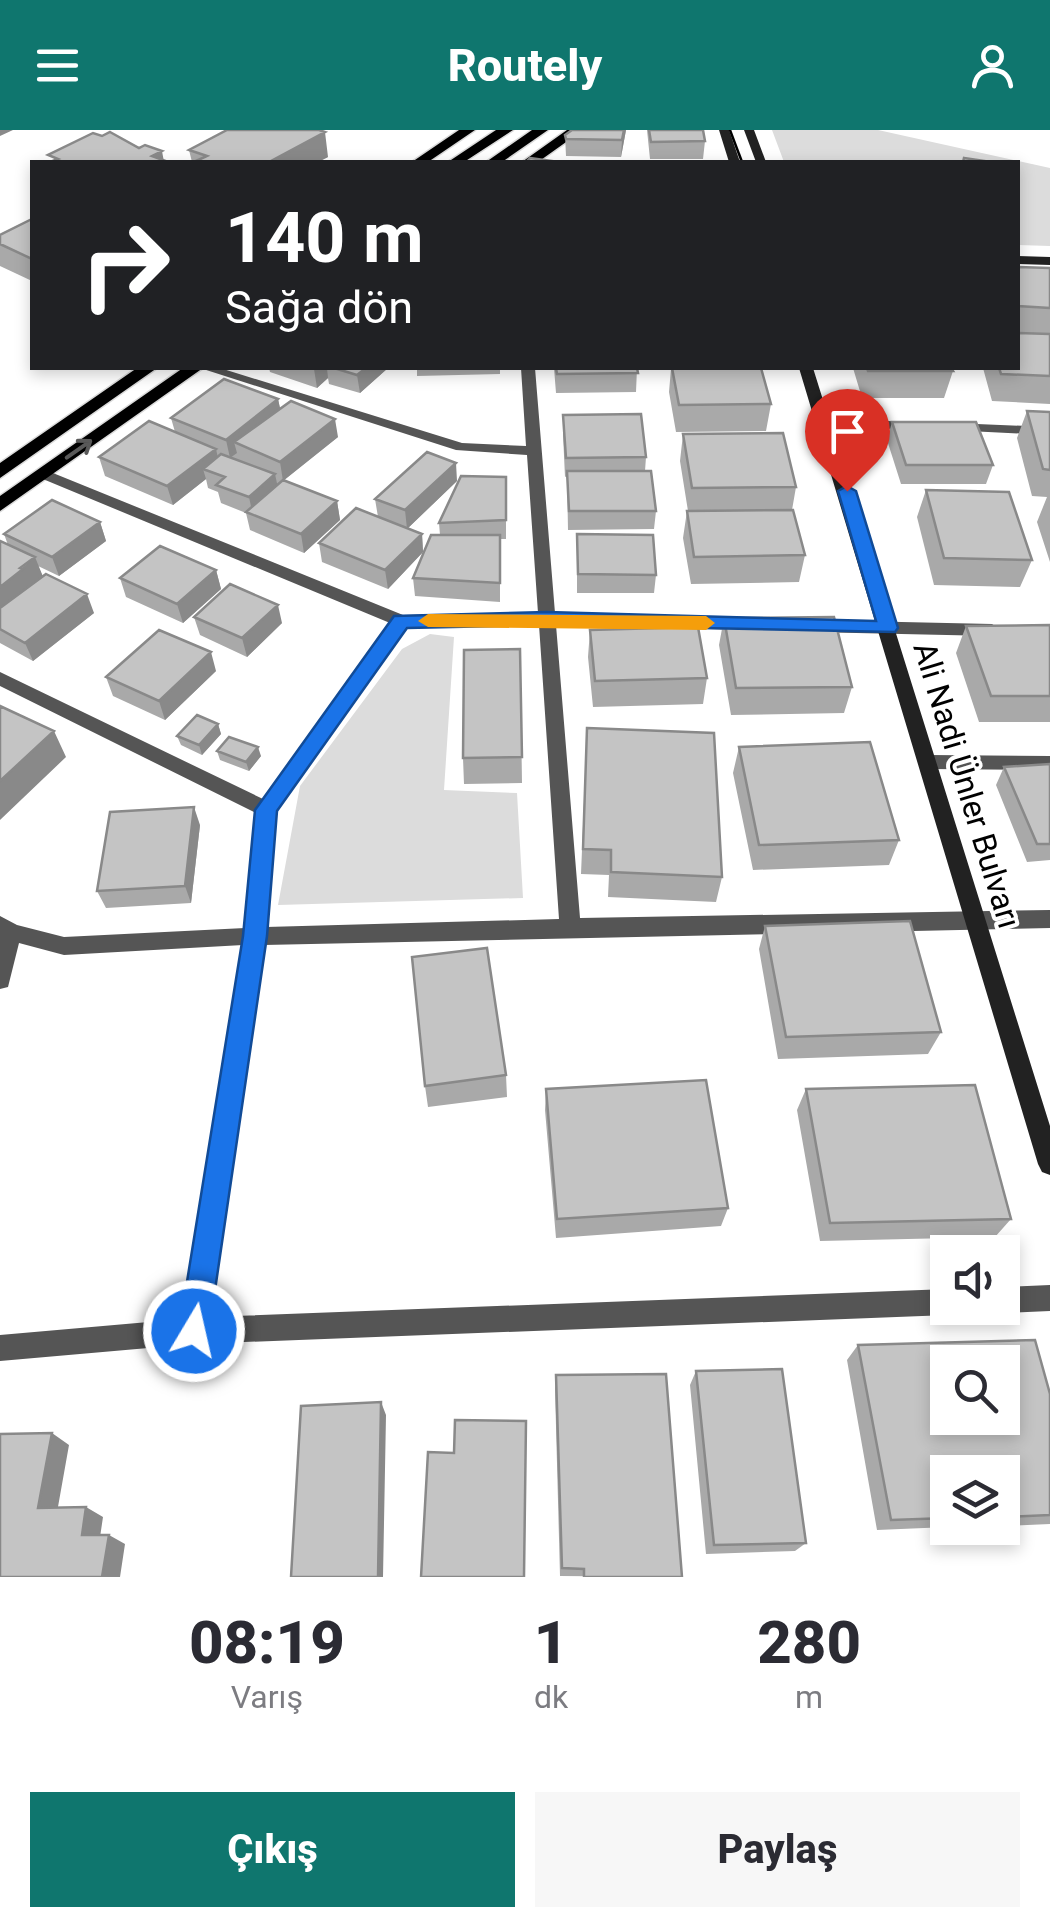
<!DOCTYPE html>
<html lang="tr">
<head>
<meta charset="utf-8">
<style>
	body { margin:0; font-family:Roboto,sans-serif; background:#f7f7f7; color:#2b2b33; height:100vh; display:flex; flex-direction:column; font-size:38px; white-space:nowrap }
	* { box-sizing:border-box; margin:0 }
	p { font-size:32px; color:#7c7c81 }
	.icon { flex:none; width:55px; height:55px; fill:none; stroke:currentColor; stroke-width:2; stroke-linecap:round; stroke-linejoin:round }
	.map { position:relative; height:1447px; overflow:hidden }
	.drawer { display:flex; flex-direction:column; background:#fff; flex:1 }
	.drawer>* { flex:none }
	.guide { position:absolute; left:30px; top:30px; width:990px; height:210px; border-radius:0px; box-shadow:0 5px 15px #0003; background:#202124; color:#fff; overflow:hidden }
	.buttons { position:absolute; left:930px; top:1105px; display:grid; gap:20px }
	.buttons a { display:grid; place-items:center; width:90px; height:90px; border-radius:0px; background:#fff; box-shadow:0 5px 15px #0003; font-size:50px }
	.pin { position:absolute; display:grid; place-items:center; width:85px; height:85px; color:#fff; margin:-102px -42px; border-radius:50% 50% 50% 0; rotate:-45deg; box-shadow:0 0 10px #0007 }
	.pin .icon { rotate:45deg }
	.me { position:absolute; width:110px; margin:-55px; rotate:9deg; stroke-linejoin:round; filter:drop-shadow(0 0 8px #0008) }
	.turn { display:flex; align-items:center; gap:35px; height:210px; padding:0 30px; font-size:45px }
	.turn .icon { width:130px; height:130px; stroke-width:2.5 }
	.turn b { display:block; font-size:70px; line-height:85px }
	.eta { display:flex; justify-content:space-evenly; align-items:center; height:170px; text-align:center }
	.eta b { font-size:60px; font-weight:800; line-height:70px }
	.primary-button { display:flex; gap:20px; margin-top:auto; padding:20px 30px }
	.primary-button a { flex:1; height:115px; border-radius:0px; background:#0f766e; color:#fff; font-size:40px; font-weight:800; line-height:115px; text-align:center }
	.primary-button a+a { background:#f7f7f7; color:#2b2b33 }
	header { display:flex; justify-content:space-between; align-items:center; height:130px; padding:0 30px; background:#0f766e; color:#fff; font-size:45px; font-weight:800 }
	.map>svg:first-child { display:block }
</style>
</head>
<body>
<header><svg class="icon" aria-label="menu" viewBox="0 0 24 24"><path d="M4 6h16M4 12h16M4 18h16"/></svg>Routely<svg class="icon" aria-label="person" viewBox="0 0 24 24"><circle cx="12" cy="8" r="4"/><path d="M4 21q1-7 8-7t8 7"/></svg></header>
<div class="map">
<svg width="1050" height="1447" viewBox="0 0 1050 1447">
	<rect width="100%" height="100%" fill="#fff"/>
	<path fill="#dcdcdc" d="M 772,0 L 878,0 L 1050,38 L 1050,116 L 1018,115 L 1018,32 L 784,32 Z
		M 430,504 L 454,507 L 444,660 L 517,663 L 523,768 L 278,775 L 300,656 L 402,519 Z"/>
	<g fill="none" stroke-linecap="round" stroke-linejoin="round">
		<g stroke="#dbdbdb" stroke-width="3">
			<path id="primary" d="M 459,0 L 475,0 L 428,32 L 412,32 Z
				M 496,0 L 513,0 L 464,32 L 448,32 Z
				M 532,0 L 548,0 L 502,32 L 486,32 Z
				M 567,0 L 583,0 L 538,32 L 522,32 Z
				M 137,238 L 157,238 L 0,348 L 0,333 Z
				M 183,238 L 203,238 L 0,381 L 0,366 Z"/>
		</g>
		<path fill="#555" fill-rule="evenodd" d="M 200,238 L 220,238 L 462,313 L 526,316 L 521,238 L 535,238 L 555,483 L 753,490 L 756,494 L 747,500 L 556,495 L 580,788 L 1050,780 L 1050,798 L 264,815 L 209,1187 L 948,1159 L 948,1178 L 959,1178 L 957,1181 L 948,1185 L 194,1214 L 0,1231 L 0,1205 L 183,1189 L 243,815 L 64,825 L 19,813 L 8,857 L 0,859 L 0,786 L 17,795 L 64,807 L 245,798 L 256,683 L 0,556 L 0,542 L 263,669 L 390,493 L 38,347 L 38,341 L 48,341 L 403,485 L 538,483 L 527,325 L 456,320 ZM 539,495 L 559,789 L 266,797 L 276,680 L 406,497 Z
			M 826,289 L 919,292 L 926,296 L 919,300 L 821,296 L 819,293 Z
			M 953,293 L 1050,297 L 1050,305 L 948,300 L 948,294 Z
			M 811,490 L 992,494 L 1001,500 L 992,506 L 811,502 L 802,496 Z
			M 929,625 L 1050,626 L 1050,640 L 929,639 L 920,632 Z
			M 1050,1155 L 1050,1181 L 1002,1183 L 992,1178 L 1002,1178 L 1002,1157 Z"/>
		<path fill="#222" fill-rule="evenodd" d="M 719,0 L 729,0 L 740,32 L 729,32 Z
			M 744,0 L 754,0 L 766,32 L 756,32 Z
			M 1018,126 L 1050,127 L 1050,135 L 1018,134 Z
			M 799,238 L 813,238 L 1050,996 L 1050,1045 L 1042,1042 L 1038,1034 Z"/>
		<use href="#primary" fill="#000" fill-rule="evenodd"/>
		<path stroke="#000" stroke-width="2.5" d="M 730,0 L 742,32"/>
	</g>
	<path fill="#a9a9a9" d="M 626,0 L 621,27 L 566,26 L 565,5 Z
		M 647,0 L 703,0 L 705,11 L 703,29 L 650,29 Z
		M 189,20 L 328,27 L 318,32 L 192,32 Z
		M 32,89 L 32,151 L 0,136 L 0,105 Z
		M 1018,137 L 1050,138 L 1050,274 L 992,271 L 983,238 L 1018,238 Z
		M 269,238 L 388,238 L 360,263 L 329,254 L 328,248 L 317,258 L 270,242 Z
		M 417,238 L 500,238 L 500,244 L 417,246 Z
		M 554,238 L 637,238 L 636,262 L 556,263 Z
		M 668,238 L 761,238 L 771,274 L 766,301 L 676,302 L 669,262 L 671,239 Z
		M 853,238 L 951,238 L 953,241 L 944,268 L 862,268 Z
		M 278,269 L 280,279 L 338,307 L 284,350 L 337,371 L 340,390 L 304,423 L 250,400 L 246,383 L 221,373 L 218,362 L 208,358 L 206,349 L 173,375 L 105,346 L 99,327 L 175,302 L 171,288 Z
		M 1027,281 L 1050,282 L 1050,432 L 1037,392 L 1047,367 L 1032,366 L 1017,308 Z
		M 563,285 L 646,327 L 645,341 L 656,381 L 654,399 L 568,400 L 567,346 L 565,347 L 563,304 Z
		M 892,292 L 993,335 L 986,354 L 901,354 L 887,310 Z
		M 683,304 L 796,357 L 792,380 L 805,425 L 799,452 L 691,454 L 683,408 L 687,381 L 688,381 L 680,331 Z
		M 506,347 L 506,409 L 500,409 L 500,472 L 415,466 L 413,448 L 440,405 L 439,393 Z
		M 457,351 L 408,398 L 422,404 L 423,422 L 388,459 L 322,432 L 319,413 L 378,387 L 375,369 Z
		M 926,360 L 1032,430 L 1020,457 L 934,455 L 917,387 Z
		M 100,392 L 106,411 L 59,446 L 38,436 L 43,447 L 94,483 L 33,531 L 0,513 L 0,411 L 8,415 L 4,404 Z
		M 577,404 L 656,445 L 654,463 L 577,463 Z
		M 216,440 L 221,459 L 183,493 L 126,467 L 120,448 Z
		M 194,487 L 282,493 L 247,527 L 200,505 Z
		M 724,488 L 852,557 L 844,583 L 731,585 L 719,515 Z
		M 1050,495 L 1050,592 L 979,592 L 956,523 L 966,496 Z
		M 590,500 L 707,548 L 703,574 L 593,577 L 588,527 Z
		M 520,519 L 522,653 L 464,654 L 463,628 Z
		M 216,541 L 165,590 L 113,566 L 106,547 Z
		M 218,594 L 221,604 L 202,625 L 181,615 L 177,606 Z
		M 739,617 L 899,710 L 889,735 L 753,740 L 733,643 Z
		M 217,621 L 261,626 L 249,641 L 220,630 Z
		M 586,624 L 722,747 L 716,772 L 608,767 L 609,745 L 581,744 Z
		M 1050,634 L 1050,730 L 1027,732 L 996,655 L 1004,637 Z
		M 200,695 L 191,773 L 106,778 L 97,761 Z
		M 765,796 L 941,902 L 928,924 L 778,929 L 759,819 Z
		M 506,945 L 507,967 L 428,977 L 425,956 Z
		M 546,959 L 728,1078 L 721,1096 L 556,1108 L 545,980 Z
		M 806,959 L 1011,1089 L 995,1107 L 820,1111 L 797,980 Z
		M 858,1215 L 1050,1264 L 1050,1394 L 1002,1396 L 1002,1342 L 948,1342 L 948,1397 L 877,1400 L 847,1230 Z
		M 696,1241 L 806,1413 L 795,1421 L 706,1424 L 690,1255 Z
		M 556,1245 L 682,1447 L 560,1446 L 555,1259 Z"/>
	<path fill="#898989" d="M 0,0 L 13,0 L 0,6 Z
		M 624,0 L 626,0 L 621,27 L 622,10 Z
		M 325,2 L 328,27 L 318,32 L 269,32 Z
		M 162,21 L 164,32 L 154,32 L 152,26 Z
		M 316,238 L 327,238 L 328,248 L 317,258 L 314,239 Z
		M 366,238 L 388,238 L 360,263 L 357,245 Z
		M 278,269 L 282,287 L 234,312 L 237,323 L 230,328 L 226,310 Z
		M 335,289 L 338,307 L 283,351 L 280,332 Z
		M 216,319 L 220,337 L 203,339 L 206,349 L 173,375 L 167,356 Z
		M 456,333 L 457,351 L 407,399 L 405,380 Z
		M 275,344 L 279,363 L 253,386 L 249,367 Z
		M 337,371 L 340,390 L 304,423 L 301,404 Z
		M 100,392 L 106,411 L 59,446 L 52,427 Z
		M 422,404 L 423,422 L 388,459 L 385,440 Z
		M 35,427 L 46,454 L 0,494 L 0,457 Z
		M 216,440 L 221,459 L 183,493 L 177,474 Z
		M 87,464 L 94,483 L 33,531 L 25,513 Z
		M 278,475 L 282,493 L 247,527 L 242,508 Z
		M 211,522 L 216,541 L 165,590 L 159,571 Z
		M 218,594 L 221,604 L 202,625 L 199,615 Z
		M 54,601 L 66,627 L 0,690 L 0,651 Z
		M 258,617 L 261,626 L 249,641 L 246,632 Z
		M 194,677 L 200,695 L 191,773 L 185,756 Z
		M 381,1272 L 386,1285 L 383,1447 L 378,1447 Z
		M 52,1303 L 69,1315 L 56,1388 L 38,1378 Z
		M 86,1377 L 103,1387 L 99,1414 L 82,1405 Z
		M 109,1405 L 125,1414 L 120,1447 L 102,1447 Z"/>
	<path fill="#c4c4c4" stroke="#898989" stroke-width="2.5" fill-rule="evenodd" d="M 227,0 L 319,0 L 325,2 L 269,32 L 200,32 L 196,31 L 207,26 L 189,20 Z
		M 572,0 L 624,0 L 622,10 L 566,9 L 565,5 Z
		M 649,0 L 703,0 L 705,11 L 651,12 Z
		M 110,2 L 139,18 L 145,15 L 162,21 L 152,26 L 163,30 L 158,32 L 50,32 L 58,29 L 48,25 L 93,3 L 102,6 Z
		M 530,28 L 559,32 L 526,32 Z
		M 964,28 L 991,32 L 963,32 Z
		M 32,89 L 32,129 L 0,114 L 0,105 Z
		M 1018,137 L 1050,138 L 1050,178 L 1018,176 Z
		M 1018,203 L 1050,204 L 1050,246 L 1001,244 L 999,238 L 1018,238 Z
		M 334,238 L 366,238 L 357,245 Z
		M 556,238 L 637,238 L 638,243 L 557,244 Z
		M 672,238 L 761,238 L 771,274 L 679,275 Z
		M 867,238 L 951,238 L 953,241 L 868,241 Z
		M 224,249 L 278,269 L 226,310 L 171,288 Z
		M 291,271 L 335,289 L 280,332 L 234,312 Z
		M 1027,281 L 1050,282 L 1050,340 L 1043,339 Z
		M 641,284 L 646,327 L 566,328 L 563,285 Z
		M 149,291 L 216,319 L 167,356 L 99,327 Z
		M 892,292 L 976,292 L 993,335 L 906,335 Z
		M 783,303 L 796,357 L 692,358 L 683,304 Z
		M 427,322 L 456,333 L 405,380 L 375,369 Z
		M 221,324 L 275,344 L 249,367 L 216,355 L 225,347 L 203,339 Z
		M 567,341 L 651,341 L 656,381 L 569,381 Z
		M 461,346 L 506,347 L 506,390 L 439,393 Z
		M 283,350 L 337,371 L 301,404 L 246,382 Z
		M 926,360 L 1009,362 L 1032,430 L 944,428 Z
		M 52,370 L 100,392 L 52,427 L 4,404 Z
		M 356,378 L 422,404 L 385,440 L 319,413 Z
		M 793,380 L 805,425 L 694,427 L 687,381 Z
		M 577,404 L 653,405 L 656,445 L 578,444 Z
		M 431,405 L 500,405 L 500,453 L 413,448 Z
		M 0,411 L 35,427 L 20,438 L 23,439 L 0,457 Z
		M 160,416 L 216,440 L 177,474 L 120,448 Z
		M 46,444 L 87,464 L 25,513 L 0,499 L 0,478 Z
		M 230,454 L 278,475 L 242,508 L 194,487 Z
		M 834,487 L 852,557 L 736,558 L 724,488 Z
		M 1050,495 L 1050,566 L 991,566 L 966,496 Z
		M 698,497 L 707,548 L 595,551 L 590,500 Z
		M 159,500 L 211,522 L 159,571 L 106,547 Z
		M 520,519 L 522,627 L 463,628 L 464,520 Z
		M 0,576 L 54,601 L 0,651 Z
		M 197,585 L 218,594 L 199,615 L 177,606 Z
		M 587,598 L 714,603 L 722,747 L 611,742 L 611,720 L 583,719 Z
		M 229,607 L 258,617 L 246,632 L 217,621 Z
		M 870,612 L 899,710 L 759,715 L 739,617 Z
		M 1050,634 L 1050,714 L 1037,714 L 1004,637 Z
		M 194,677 L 185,756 L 97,761 L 110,682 Z
		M 910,791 L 941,902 L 786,907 L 765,796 Z
		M 487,818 L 506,945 L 425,956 L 412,827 Z
		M 706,950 L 728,1078 L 557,1089 L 546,959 Z
		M 975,955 L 1011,1089 L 830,1093 L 806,959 Z
		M 1035,1210 L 1050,1264 L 1050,1385 L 1002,1387 L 1002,1342 L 948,1342 L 948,1388 L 891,1390 L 858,1215 ZM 948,1232 L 1002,1232 L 1002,1288 L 948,1288 Z
		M 782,1239 L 806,1413 L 714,1415 L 696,1241 Z
		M 666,1244 L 682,1447 L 584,1447 L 584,1439 L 562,1438 L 556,1245 Z
		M 381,1272 L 378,1447 L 291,1447 L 301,1276 Z
		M 455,1290 L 526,1291 L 524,1447 L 421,1447 L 428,1322 L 454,1323 Z
		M 52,1303 L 38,1378 L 86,1377 L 82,1405 L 109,1405 L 102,1447 L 0,1447 L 0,1304 Z"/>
	<defs><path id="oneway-shaft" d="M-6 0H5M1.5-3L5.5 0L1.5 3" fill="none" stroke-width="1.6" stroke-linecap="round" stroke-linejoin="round" transform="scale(2.5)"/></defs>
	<use stroke="#595959" href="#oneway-shaft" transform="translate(79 319) rotate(-35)"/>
	<path fill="#1a73e8" stroke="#114b97" stroke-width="2.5" d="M 847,356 L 856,361 L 898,498 L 895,502 L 547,495 L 407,498 L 277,681 L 267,806 L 209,1201 L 204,1212 L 194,1216 L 184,1212 L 179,1201 L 243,806 L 255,680 L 394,486 L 547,482 L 876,491 L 838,361 Z"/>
	<path fill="#f59e0b" d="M 428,484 L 706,486 L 715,493 L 706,500 L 428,497 L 418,491 Z"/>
	<g text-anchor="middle" stroke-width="8" stroke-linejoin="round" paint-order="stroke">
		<g font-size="32" fill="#000" stroke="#fff">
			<text transform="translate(967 655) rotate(73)" y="11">Ali Nadi Ünler Bulvarı</text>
		</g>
	</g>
</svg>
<div class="buttons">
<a><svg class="icon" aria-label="sound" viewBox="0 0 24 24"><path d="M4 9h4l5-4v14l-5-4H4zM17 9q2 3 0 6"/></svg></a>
<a><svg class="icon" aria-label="search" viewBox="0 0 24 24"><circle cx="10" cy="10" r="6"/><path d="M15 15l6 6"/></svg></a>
<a><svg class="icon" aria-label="layers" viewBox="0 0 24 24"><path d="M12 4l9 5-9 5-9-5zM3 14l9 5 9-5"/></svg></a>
</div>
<div class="pin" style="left:847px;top:361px;background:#d93025"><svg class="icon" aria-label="arrive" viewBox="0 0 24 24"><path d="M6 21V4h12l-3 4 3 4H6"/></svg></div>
<svg class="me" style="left:194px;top:1201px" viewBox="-20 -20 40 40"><circle r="17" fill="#1a73e8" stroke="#fff" stroke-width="3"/><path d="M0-11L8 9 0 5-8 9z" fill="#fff"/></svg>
<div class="guide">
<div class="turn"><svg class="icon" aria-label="right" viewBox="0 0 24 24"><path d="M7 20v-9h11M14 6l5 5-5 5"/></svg><div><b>140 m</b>Sağa dön</div></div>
</div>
</div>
<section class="drawer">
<div class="eta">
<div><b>08:19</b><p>Varış</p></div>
<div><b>1</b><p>dk</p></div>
<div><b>280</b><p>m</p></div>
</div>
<div class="primary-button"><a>Çıkış</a><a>Paylaş</a></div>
</section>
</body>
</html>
